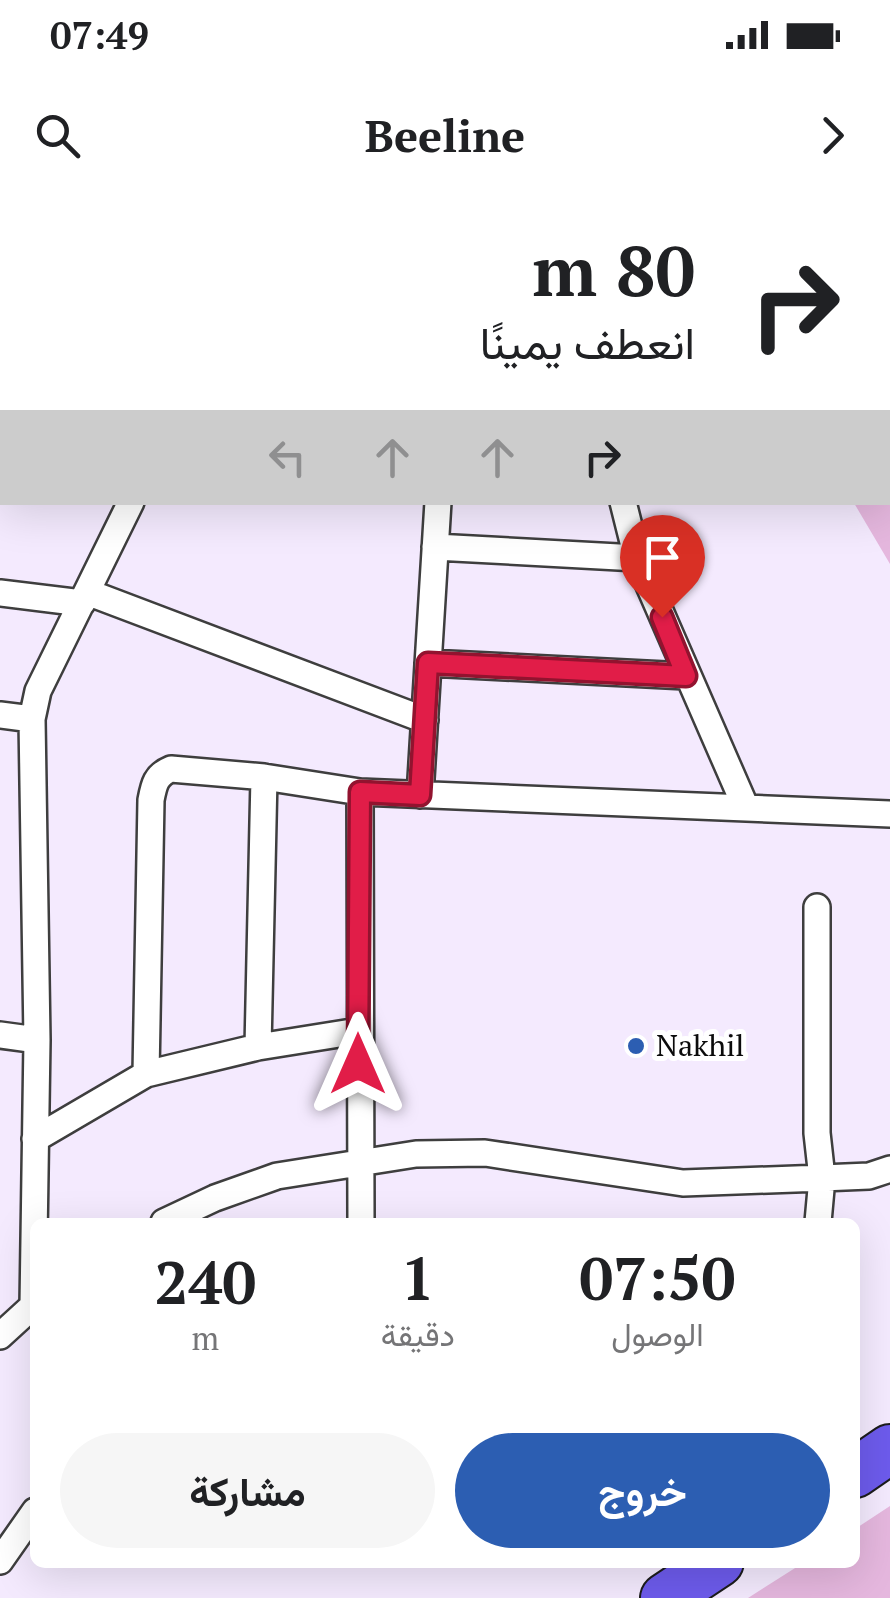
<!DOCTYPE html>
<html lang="ar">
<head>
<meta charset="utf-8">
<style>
	body { margin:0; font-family:"PT Serif",Vazirmatn,serif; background:#f6f6f6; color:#202124; direction:rtl; height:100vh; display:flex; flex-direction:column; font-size:38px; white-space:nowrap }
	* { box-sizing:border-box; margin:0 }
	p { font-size:32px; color:#757577 }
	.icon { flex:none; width:55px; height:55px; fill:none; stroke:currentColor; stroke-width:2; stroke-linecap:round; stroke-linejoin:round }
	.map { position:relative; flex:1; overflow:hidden; direction:ltr }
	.details { position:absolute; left:30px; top:1018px; width:830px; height:350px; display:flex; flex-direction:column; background:#fff; border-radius:15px; box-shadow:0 10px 40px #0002; direction:rtl }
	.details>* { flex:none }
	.banner { position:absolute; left:0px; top:0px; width:890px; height:305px; box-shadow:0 10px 40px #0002; direction:rtl; background:#fff; color:#202124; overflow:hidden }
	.pin { position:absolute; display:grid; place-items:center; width:85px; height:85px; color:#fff; margin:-102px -42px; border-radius:50% 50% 50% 0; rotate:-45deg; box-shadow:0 0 10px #0007 }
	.pin .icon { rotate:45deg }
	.me { position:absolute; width:110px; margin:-55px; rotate:0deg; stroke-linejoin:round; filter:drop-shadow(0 0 8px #0008) }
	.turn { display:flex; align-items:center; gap:35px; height:210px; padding:0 30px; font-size:45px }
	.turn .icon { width:130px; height:130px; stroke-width:2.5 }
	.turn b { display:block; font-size:70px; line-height:85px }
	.lanes { display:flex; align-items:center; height:95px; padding:0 30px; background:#0003; justify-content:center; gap:50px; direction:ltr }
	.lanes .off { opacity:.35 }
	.eta { display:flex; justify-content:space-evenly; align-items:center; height:170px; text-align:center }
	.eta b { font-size:60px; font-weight:700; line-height:70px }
	.cta { display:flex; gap:20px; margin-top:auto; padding:20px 30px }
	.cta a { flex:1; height:115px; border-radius:60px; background:#2c5eb2; color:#fff; font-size:40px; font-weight:700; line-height:115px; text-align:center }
	.cta a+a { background:#f6f6f6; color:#202124 }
	.status { display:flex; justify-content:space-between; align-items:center; height:70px; padding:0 50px; background:#fff; direction:ltr }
	.status svg { height:28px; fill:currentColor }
	header { display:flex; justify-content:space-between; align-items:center; height:130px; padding:0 30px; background:#fff; font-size:45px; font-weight:700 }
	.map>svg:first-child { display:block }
</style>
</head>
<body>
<div class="status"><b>07:49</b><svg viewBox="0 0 49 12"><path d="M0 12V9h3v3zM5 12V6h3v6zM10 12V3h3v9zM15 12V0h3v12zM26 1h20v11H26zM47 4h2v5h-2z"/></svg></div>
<header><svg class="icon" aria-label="forward" viewBox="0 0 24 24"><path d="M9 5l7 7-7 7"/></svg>Beeline<svg class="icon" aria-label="search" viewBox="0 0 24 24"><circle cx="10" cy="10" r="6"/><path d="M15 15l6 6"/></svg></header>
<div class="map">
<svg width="890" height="1398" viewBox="0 0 890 1398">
	<rect width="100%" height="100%" fill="#f4eafe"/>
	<path fill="#e5b7de" d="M 709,0 L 890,0 L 890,364 L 854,303 L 888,302 L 888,2 Z
		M 890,1306 L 890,1398 L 748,1398 L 803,1363 L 855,1362 L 855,1329 Z"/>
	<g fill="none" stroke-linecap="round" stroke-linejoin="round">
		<g stroke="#3e3e3e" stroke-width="30">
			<path id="street" d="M 269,2 L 269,0
				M 457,2 L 457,0
				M 0,136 L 2,136
				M 0,270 L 2,270
				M 623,302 L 637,358 L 746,608
				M 435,347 L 637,358
				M 87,392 L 425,520
				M 0,393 L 82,403
				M 428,463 L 686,476
				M 0,515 L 32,519
				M 360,592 L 361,1022
				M 420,595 L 438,302
				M 817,707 L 817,933 L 822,978 L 869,976 L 890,969
				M 0,835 L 37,840
				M 258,847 L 264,577
				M 146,874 L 151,600 C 154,584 156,575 171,569 L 264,577 L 360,592 L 890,614
				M 35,939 L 146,874 L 258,847 L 358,831
				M 164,1022 L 215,998 L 277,976 L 416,954 L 485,953 L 683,983 L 822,978 L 818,1022
				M 33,1106 L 37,840 L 32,519 L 38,491 L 131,302
				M 0,1136 L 35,1104
				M 0,1361 L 35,1311"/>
		</g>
		<g stroke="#1c1c1c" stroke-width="52">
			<path id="highway" d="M 855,1273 L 890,1249
				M 665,1398 L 719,1362"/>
		</g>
		<use href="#street" stroke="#fff" stroke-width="25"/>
		<use href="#highway" stroke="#6d5bec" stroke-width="48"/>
	</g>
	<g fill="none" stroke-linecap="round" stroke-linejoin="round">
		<g stroke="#92132f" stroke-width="25">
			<path id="route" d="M 358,864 L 360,592 L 420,595 L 428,463 L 686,476 L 662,417"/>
		</g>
		<use href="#route" stroke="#e11d48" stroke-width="18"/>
	</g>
	<circle fill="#2c5eb2" stroke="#fff" stroke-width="4" cx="636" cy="846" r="10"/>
	<g text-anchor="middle" stroke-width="10" stroke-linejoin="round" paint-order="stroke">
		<g font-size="30" fill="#0b0b0b" stroke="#fff" text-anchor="start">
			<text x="656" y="856">Nakhil</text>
		</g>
	</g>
</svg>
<div class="pin" style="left:662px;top:417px;background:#d93025"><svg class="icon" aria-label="arrive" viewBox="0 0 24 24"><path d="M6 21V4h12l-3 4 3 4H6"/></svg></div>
<svg class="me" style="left:358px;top:864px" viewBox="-20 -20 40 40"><path d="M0-17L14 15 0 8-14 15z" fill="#e11d48" stroke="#fff" stroke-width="4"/></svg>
<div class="banner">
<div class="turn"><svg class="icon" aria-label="right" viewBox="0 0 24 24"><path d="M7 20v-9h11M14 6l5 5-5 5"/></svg><div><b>80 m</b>انعطف يمينًا</div></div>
<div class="lanes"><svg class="icon off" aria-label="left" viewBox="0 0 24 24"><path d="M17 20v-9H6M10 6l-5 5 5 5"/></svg><svg class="icon off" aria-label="ahead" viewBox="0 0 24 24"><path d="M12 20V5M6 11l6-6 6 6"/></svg><svg class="icon off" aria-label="ahead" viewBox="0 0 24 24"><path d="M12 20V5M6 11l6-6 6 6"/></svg><svg class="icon" aria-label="right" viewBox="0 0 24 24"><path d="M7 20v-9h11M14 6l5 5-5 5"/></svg></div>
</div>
<section class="details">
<div class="eta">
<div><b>07:50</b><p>الوصول</p></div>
<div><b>1</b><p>دقيقة</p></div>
<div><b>240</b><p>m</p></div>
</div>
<div class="cta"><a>خروج</a><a>مشاركة</a></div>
</section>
</div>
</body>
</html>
